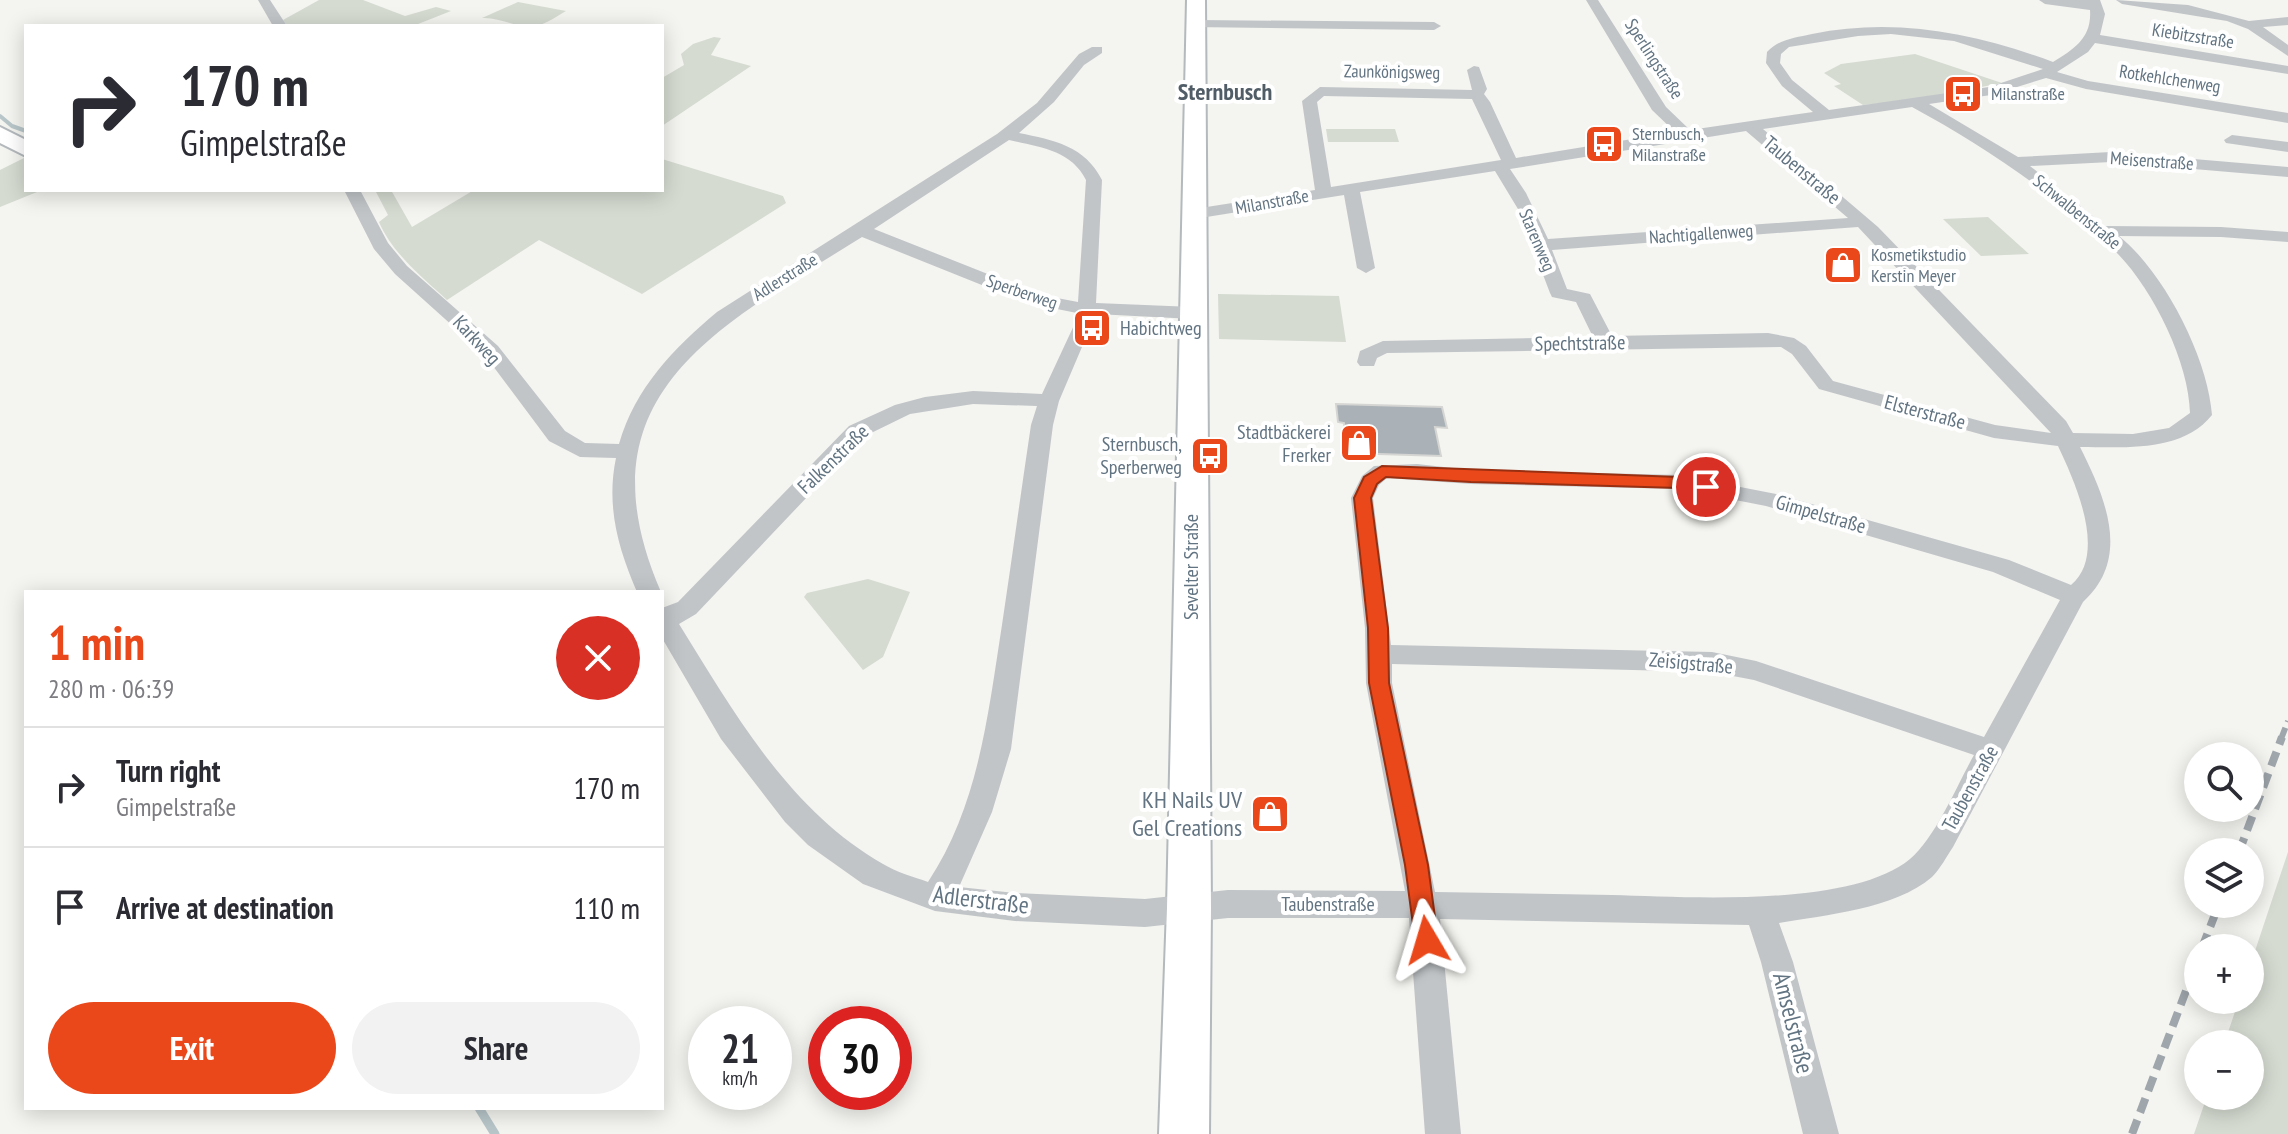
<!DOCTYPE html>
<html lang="en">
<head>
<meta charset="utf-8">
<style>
	body { margin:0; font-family:"PT Sans Narrow",sans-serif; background:#f2f2f3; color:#2b2b33; height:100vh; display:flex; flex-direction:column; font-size:30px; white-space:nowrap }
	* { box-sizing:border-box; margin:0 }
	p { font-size:26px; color:#7c7c81 }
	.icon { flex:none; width:44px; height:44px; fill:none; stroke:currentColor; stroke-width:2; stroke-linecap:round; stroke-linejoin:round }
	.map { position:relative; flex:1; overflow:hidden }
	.drawer { position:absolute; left:24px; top:590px; width:640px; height:520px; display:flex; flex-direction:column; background:#fff; border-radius:0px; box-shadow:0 4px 20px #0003 }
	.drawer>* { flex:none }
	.top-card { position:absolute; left:24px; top:24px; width:640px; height:168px; border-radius:0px; box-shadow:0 4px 20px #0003; background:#fff; color:#2b2b33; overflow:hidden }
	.tools { position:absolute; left:2184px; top:742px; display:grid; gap:16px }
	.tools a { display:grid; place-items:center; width:80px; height:80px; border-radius:50%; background:#fff; box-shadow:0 4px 20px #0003; font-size:40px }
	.speed { position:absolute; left:688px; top:1006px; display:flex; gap:16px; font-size:40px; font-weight:700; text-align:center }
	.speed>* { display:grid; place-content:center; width:104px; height:104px; border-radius:50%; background:#fff; box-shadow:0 4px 20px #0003; line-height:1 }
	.speed small { font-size:20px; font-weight:400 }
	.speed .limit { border:12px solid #d22; background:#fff; color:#111 }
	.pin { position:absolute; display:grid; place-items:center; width:68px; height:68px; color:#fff; margin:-34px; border:4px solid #fff; border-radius:50%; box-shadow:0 2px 8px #0007 }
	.me { position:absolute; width:88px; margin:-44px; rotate:353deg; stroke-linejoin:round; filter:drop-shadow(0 0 6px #0008) }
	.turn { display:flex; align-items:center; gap:28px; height:168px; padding:0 24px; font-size:36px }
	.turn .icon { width:104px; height:104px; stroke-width:2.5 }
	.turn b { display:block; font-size:56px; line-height:68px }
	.round { display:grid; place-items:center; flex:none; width:84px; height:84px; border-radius:42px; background:#f2f2f3 }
	.overview { display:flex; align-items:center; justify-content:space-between; height:136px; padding:0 24px }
	h1 { font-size:48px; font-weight:800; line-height:60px; color:#ea481a }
	.button { display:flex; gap:16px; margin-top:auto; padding:16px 24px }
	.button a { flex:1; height:92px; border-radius:48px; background:#ea481a; color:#fff; font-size:32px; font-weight:800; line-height:92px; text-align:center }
	.button a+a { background:#f2f2f3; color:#2b2b33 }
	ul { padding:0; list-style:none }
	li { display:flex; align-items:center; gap:24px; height:120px; padding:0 24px; border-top:2px solid #e1e1e2 }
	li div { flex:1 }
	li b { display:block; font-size:30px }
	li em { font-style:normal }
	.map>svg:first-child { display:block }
</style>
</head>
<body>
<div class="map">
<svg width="2288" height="1134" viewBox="0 0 2288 1134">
	<rect width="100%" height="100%" fill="#f4f4f0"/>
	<path fill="#d5dbd1" d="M 319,0 L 363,0 L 405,16 L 436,7 L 451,11 L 413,26 L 287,26 L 283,20 Z
		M 518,2 L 566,11 C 557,16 546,24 536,26 C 517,29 501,17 482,18 Z
		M 714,37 L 721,38 L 711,55 L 751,66 L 662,126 L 662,78 L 684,65 L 681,54 L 693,44 Z
		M 1915,54 L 2002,83 L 1914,100 L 1863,105 L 1834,86 L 1841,84 L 1824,73 L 1841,64 Z
		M 1326,129 L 1395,129 L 1399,142 L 1328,142 Z
		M 26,157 L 26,190 L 42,190 L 0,207 L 0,170 Z
		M 662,159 L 783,196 L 786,203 L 642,294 L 539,240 L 447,300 C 421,276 393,254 379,222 L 388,215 L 375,190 L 391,190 L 412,227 L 474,190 L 662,190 Z
		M 1988,217 L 2029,254 L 1981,256 L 1943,219 Z
		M 1218,294 L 1339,296 L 1346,342 L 1219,339 Z
		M 868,579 L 910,592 L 883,657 L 863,670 L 804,597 L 807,593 Z
		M 2288,852 L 2288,1134 L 2194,1134 L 2207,1096 L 2250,1096 L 2250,1044 L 2224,1044 L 2239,1000 L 2250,1000 L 2250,966 Z"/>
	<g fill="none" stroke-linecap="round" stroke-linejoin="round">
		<path stroke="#b8c6ca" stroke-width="4" d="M 0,116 L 12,126 L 26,131"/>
		<path stroke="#b8c6ca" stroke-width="9" d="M 479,1108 L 495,1134"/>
	</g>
	<path fill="#aab2b7" stroke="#d5d5d3" stroke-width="2" d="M 1336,404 L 1442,407 L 1447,428 L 1435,427 L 1441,456 L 1348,453 L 1344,423 L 1338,422 Z"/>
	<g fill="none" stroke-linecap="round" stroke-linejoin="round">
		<g stroke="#b3b9bd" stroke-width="4">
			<path id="secondary" d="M 1187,0 L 1205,0 L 1211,908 L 1209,1134 L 1159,1134 L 1167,908 Z
				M 0,127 L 26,140 L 26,156 L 0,143 Z"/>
		</g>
		<path fill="#c1c5c8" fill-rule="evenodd" d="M 258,0 L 270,0 L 287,26 L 273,26 Z
			M 1586,0 L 1598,0 L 1666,107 L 1690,130 L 1813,112 L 1782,86 L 1766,63 L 1767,52 C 1779,39 1795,38 1812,34 C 1896,17 1974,33 2053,62 C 2074,49 2092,38 2090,10 L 2045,4 L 2039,0 L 2100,0 L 2105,14 L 2100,35 L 2288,66 L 2288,74 L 2095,43 L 2088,52 L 2057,72 L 2088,81 L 2288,113 L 2288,123 L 2086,89 L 2046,78 L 1991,95 L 1929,104 L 2018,157 L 2111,152 L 2288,167 L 2288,177 L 2111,162 L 2030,166 L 2105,226 L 2221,227 L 2288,232 L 2288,242 L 2221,237 L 2119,236 C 2164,272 2208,358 2212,415 C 2182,453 2122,447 2080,447 C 2105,497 2132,558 2083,602 L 1953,847 C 1947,856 1940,869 1932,877 C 1895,909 1825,915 1779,923 L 1793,962 L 1839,1134 L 1803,1134 L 1761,962 L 1749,925 L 1440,919 L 1461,1134 L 1425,1134 L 1409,918 L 1228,918 L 1145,927 L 1015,921 L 935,911 L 863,884 L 808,845 L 785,822 L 721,739 L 662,638 L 662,608 L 678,602 L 849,426 L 895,405 L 925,397 L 973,391 L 1042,394 L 1076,321 L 1077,313 L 1027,303 L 862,237 C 719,327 575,394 661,592 L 637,592 C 618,548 606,506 616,458 L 580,457 L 549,441 L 484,354 L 395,274 L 374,249 L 344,190 L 360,190 L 388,243 L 407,266 L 498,346 L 565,431 L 585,443 L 619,444 C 635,388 674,348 717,312 L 997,134 L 1037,103 L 1079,54 L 1092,47 L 1102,47 L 1102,53 L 1084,65 L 1054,102 L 1019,133 C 1054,140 1085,146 1102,180 L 1096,303 L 1193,307 L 1203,313 L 1193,319 L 1096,314 L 1059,401 L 1053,425 L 1011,749 L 992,812 L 959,887 L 1015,893 L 1145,899 L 1228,890 L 1405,891 L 1366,683 L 1365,628 L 1351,498 L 1362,476 L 1374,466 L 1417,464 L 1471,470 L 1679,475 L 1776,494 L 2009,560 L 2071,585 C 2108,554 2075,482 2058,446 L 1994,438 L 1819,389 L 1792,354 L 1781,347 L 1387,353 L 1377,358 L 1374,366 L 1360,366 L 1357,362 L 1360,351 L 1383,341 L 1593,337 L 1576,302 L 1552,297 L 1550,293 L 1518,209 L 1495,171 L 1360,192 L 1375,268 L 1366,273 L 1357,268 L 1344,195 L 1194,219 L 1185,214 L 1194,209 L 1315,190 L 1302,101 L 1320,87 L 1472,90 L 1467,70 L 1474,66 L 1479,67 L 1487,89 L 1484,94 L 1490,102 L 1516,158 L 1675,132 L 1652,110 ZM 1891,34 L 1954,41 L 2043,69 L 1989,87 L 1829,110 L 1792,80 L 1780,63 L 1781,54 L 1789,47 L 1858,36 ZM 1324,96 L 1472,99 L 1501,160 L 1331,187 L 1317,102 ZM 1912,107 C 1984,146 2053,193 2113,249 C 2151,285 2189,361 2190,413 L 2169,428 L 2133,434 L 2073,433 L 2066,421 L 1878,227 L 1763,129 ZM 1746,131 L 1848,218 L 1548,239 L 1526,193 L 1510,169 ZM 1009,140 C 1039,147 1071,150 1086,180 L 1078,302 L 1041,295 L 874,229 ZM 1858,227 L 2051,433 L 1995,425 L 1833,381 L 1806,346 L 1794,338 L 1768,333 L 1612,336 L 1590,294 L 1567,289 L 1552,250 ZM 973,404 L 1037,406 L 1031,425 C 1021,492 1012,558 1002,625 C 988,714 979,805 928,882 C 914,877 896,872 883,864 C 789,810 735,714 679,624 L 696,614 L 865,436 L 910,414 ZM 1387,478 L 1471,484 L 1679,489 L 1766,506 L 1993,572 L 2060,600 L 1984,737 L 1756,661 L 1712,652 L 1391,645 L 1373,498 L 1379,485 ZM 1392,664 L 1712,672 L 1754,680 L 1974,755 C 1957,785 1936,837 1910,859 C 1851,908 1687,897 1612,895 C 1553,894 1494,893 1435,892 L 1392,683 Z
			M 2116,0 L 2188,5 L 2249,21 L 2288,17 L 2288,25 L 2263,27 L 2288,45 L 2288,56 L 2248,29 L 2227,21 L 2122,4 Z
			M 1196,20 L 1434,22 L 1441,26 L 1434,30 L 1191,27 L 1191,21 Z
			M 2232,135 L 2288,142 L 2288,152 L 2226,143 L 2224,140 Z"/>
		<use href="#secondary" fill="#fff" fill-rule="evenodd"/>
		<path stroke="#9fa6ac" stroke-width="6" stroke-dasharray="12 6" stroke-linecap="butt" d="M 2281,739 L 2288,721"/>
		<path stroke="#9fa6ac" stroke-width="8" stroke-dasharray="15 8" stroke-linecap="butt" d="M 2239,852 L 2282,737
			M 2202,948 L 2219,904
			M 2132,1134 L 2198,959"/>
	</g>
	<path fill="#ea481a" stroke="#982f11" stroke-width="2" d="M 1382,466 L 1679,477 L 1712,483 L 1715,487 L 1706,493 L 1679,488 L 1471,482 L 1386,477 L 1377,484 L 1371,498 L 1388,628 L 1389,683 L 1428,865 L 1438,940 L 1435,948 L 1427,951 L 1418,948 L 1415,940 L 1405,865 L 1369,683 L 1368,628 L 1354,498 L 1364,477 Z"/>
	<defs>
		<g id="bus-square" transform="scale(2)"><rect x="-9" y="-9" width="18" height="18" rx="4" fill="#ea481a" stroke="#fff"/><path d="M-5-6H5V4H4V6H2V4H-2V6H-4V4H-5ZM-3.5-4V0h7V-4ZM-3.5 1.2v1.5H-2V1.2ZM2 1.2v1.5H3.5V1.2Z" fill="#fff"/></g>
		<g id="shop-square" transform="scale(2)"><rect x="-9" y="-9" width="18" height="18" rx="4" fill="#ea481a" stroke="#fff"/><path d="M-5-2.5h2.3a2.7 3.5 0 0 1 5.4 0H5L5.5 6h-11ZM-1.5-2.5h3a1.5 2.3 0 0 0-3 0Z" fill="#fff"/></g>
	</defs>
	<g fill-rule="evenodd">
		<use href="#bus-square" x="1963" y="94"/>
		<use href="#bus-square" x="1604" y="144"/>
		<use href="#shop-square" x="1843" y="265"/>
		<use href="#bus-square" x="1092" y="328"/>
		<use href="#shop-square" x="1359" y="443"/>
		<use href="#bus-square" x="1210" y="456"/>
		<use href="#shop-square" x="1270" y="814"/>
	</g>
	<g text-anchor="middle" stroke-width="8" stroke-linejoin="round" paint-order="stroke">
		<g font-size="18" fill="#627482" stroke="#fff">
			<text transform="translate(2193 36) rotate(9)" y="6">Kiebitzstraße</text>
			<text transform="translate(1654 59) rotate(57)" y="6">Sperlingstraße</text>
			<text transform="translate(1392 72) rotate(1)" y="6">Zaunkönigsweg</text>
			<text transform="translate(2170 79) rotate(9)" y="6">Rotkehlchenweg</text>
			<text transform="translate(2152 161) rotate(4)" y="6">Meisenstraße</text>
			<text transform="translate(1272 202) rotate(-10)" y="6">Milanstraße</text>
			<text transform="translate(2077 212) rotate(39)" y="6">Schwalbenstraße</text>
			<text transform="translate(1701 234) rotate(-4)" y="6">Nachtigallenweg</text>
			<text transform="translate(1537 240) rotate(67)" y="6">Starenweg</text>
			<text transform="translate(785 277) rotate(-32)" y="6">Adlerstraße</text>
			<text transform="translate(1022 292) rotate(19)" y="6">Sperberweg</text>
		</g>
		<g font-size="18" fill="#627482" stroke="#fff" text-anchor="start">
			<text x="1991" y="100">Milanstraße</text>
			<text x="1632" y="140">Sternbusch,<tspan x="1632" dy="21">Milanstraße</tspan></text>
			<text x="1871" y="261">Kosmetikstudio<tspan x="1871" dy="21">Kerstin Meyer</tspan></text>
		</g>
		<g font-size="20" fill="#627482" stroke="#fff">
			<text transform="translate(1802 170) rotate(40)" y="7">Taubenstraße</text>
			<text transform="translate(477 340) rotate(47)" y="7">Karkweg</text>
			<text transform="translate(1580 343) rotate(-1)" y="7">Spechtstraße</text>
			<text transform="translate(1925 412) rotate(15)" y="7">Elsterstraße</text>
			<text transform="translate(833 459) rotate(-44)" y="7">Falkenstraße</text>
			<text transform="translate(1821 514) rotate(16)" y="7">Gimpelstraße</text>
			<text transform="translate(1191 567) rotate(-90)" y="7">Sevelter Straße</text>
			<text transform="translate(1691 663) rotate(5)" y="7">Zeisigstraße</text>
			<text transform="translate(1970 788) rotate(-61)" y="7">Taubenstraße</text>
			<text x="1328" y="911">Taubenstraße</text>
		</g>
		<g font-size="20" fill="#627482" stroke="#fff" text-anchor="end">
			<text x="1120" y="335" text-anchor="start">Habichtweg</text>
			<text x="1331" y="439">Stadtbäckerei<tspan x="1331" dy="23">Frerker</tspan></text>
			<text x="1182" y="451">Sternbusch,<tspan x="1182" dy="23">Sperberweg</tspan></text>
		</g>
		<g font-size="24" font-weight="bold" fill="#505d67" stroke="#fff">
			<text x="1225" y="100">Sternbusch</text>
		</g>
		<g font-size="24" fill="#627482" stroke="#fff" text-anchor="end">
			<text x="1242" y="808">KH Nails UV<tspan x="1242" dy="28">Gel Creations</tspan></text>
		</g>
		<g font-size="24" fill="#627482" stroke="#fff">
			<text transform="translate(981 900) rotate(7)" y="8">Adlerstraße</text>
			<text transform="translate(1793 1023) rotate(76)" y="8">Amselstraße</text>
		</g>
	</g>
</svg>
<div class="tools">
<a><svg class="icon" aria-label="search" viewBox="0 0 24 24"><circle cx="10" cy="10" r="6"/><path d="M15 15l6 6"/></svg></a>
<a><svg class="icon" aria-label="layers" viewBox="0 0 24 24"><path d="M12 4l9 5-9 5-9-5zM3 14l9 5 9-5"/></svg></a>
<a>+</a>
<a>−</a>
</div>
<div class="speed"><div>21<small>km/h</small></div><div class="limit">30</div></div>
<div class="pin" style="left:1706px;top:487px;background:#d93025"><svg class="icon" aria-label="arrive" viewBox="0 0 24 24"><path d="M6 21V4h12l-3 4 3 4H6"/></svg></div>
<svg class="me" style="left:1427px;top:940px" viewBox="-20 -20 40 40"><path d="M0-17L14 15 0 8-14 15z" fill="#ea481a" stroke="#fff" stroke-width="4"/></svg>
<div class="top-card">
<div class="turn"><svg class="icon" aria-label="right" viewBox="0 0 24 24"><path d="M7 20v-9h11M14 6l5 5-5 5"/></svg><div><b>170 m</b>Gimpelstraße</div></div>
</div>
<section class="drawer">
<div class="overview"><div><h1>1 min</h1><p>280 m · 06:39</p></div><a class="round" style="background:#d93025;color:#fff"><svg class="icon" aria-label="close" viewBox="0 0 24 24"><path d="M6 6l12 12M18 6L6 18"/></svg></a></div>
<ul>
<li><svg class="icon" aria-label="right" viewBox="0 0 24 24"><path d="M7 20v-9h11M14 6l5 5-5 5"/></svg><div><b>Turn right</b><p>Gimpelstraße</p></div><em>170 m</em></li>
<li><svg class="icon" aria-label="arrive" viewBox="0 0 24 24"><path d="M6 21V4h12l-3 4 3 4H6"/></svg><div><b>Arrive at destination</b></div><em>110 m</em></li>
</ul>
<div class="button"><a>Exit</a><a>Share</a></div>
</section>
</div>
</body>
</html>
